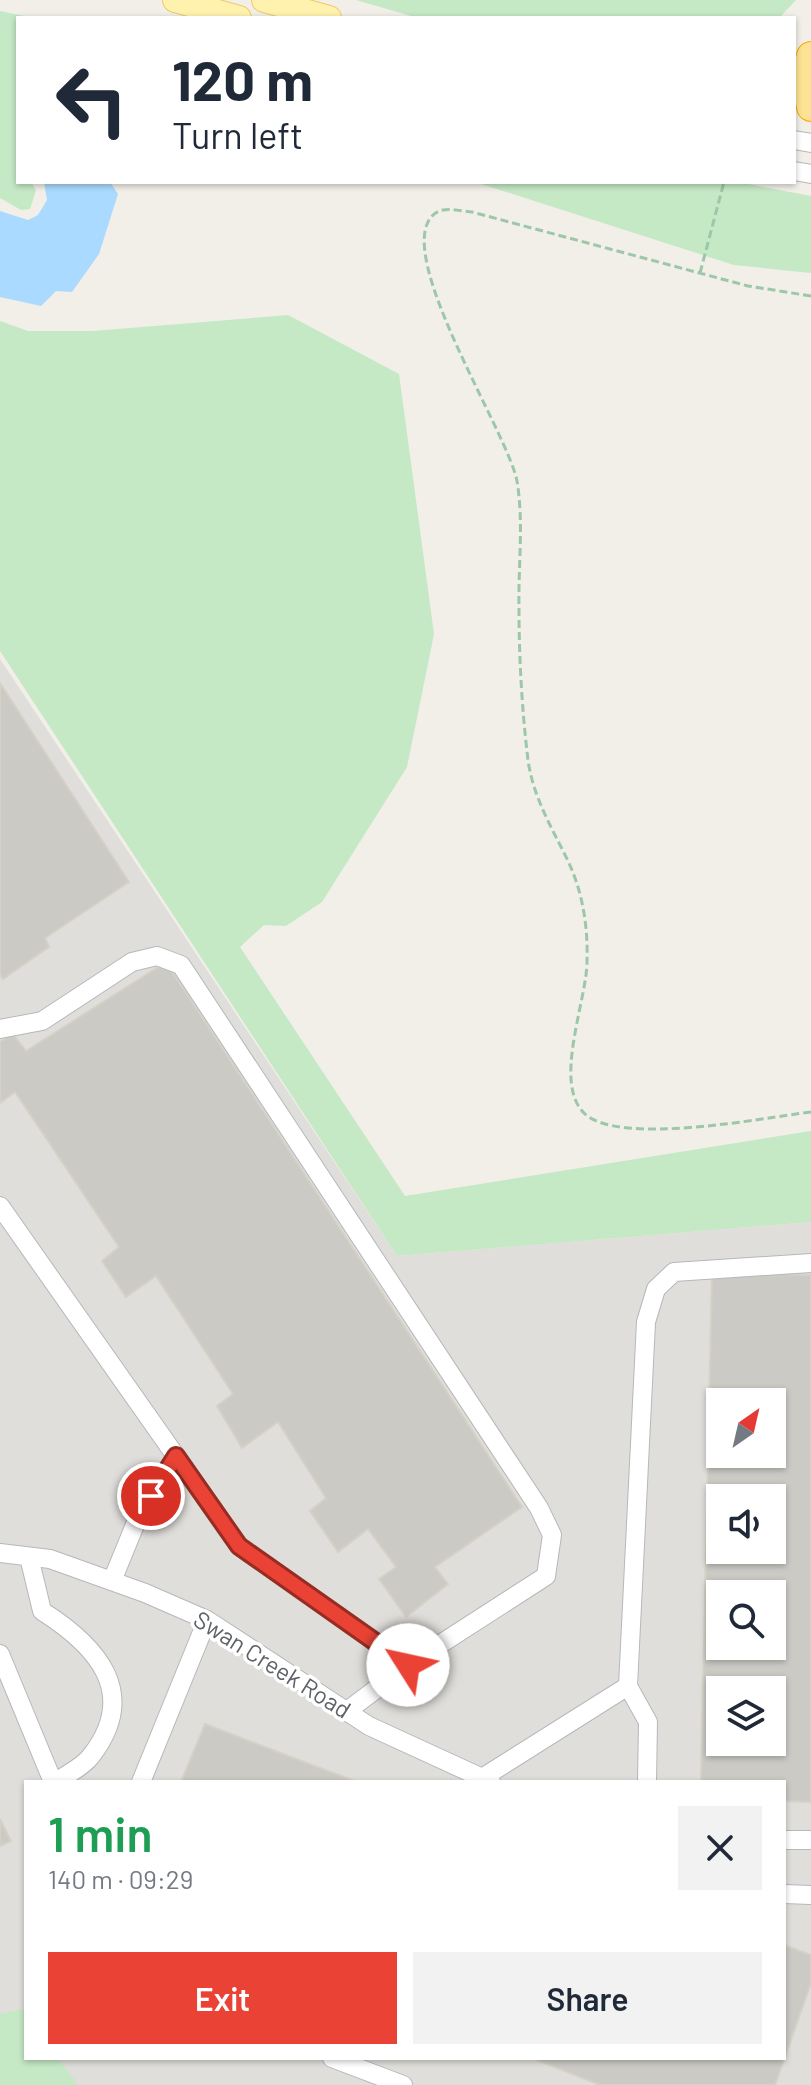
<!DOCTYPE html>
<html lang="en">
<head>
<meta charset="utf-8">
<style>
	body { margin:0; font-family:Barlow,sans-serif; background:#f2f2f3; color:#1f2937; height:100vh; display:flex; flex-direction:column; font-size:30px; white-space:nowrap }
	* { box-sizing:border-box; margin:0 }
	p { font-size:26px; color:#747a83 }
	.icon { flex:none; width:44px; height:44px; fill:none; stroke:currentColor; stroke-width:2; stroke-linecap:round; stroke-linejoin:round }
	.map { position:relative; flex:1; overflow:hidden }
	.details { position:absolute; left:24px; top:1780px; width:762px; height:280px; display:flex; flex-direction:column; background:#fff; border-radius:0px; box-shadow:0 2px 6px #0004 }
	.details>* { flex:none }
	.guide { position:absolute; left:16px; top:16px; width:780px; height:168px; border-radius:0px; box-shadow:0 2px 6px #0004; background:#fff; color:#1f2937; overflow:hidden }
	.needle { width:52px; rotate:34deg }
	.tools { position:absolute; left:706px; top:1388px; display:grid; gap:16px }
	.tools a { display:grid; place-items:center; width:80px; height:80px; border-radius:0px; background:#fff; box-shadow:0 2px 6px #0004; font-size:40px }
	.pin { position:absolute; display:grid; place-items:center; width:68px; height:68px; color:#fff; margin:-34px; border:4px solid #fff; border-radius:50%; box-shadow:0 2px 8px #0007 }
	.me { position:absolute; width:88px; margin:-44px; rotate:305deg; stroke-linejoin:round; filter:drop-shadow(0 0 6px #0008) }
	.turn { display:flex; align-items:center; gap:28px; height:168px; padding:0 24px; font-size:36px }
	.turn .icon { width:104px; height:104px; stroke-width:2.5 }
	.turn b { display:block; font-size:56px; line-height:68px }
	.round { display:grid; place-items:center; flex:none; width:84px; height:84px; border-radius:0px; background:#f2f2f3 }
	.head { display:flex; align-items:center; justify-content:space-between; height:136px; padding:0 24px }
	h1 { font-size:48px; font-weight:600; line-height:60px; color:#1e9e55 }
	.action { display:flex; gap:16px; margin-top:auto; padding:16px 24px }
	.action a { flex:1; height:92px; border-radius:0px; background:#ea4335; color:#fff; font-size:32px; font-weight:600; line-height:92px; text-align:center }
	.action a+a { background:#f2f2f3; color:#1f2937 }
	.map>svg:first-child { display:block }
</style>
</head>
<body>
<div class="map">
<svg width="811" height="2085" viewBox="0 0 811 2085">
	<rect width="100%" height="100%" fill="#f1efe8"/>
	<path fill="#e0deda" fill-rule="evenodd" d="M 0,659 L 397,1256 L 811,1222 L 811,2085 L 0,2085 ZM 720,1402 L 772,1402 L 772,1454 L 720,1454 ZM 720,1498 L 772,1498 L 772,1550 L 720,1550 ZM 720,1594 L 772,1594 L 772,1646 L 720,1646 ZM 720,1690 L 772,1690 L 772,1742 L 720,1742 ZM 26,1782 L 784,1782 L 784,2058 L 26,2058 Z"/>
	<path fill="#c5e8c5" d="M 356,0 L 796,0 L 779,18 L 418,18 Z
		M 0,11 L 34,18 L 18,18 L 18,182 L 31,182 L 36,190 L 30,209 L 21,210 L 0,198 Z
		M 475,182 L 737,182 L 811,196 L 811,273 L 734,265 Z
		M 288,315 L 399,374 L 434,634 L 407,767 L 322,902 L 286,926 L 264,925 L 240,947 L 405,1196 L 811,1131 L 811,1222 L 397,1256 L 0,651 L 0,321 L 28,331 L 93,331 Z
		M 23,2009 L 26,2013 L 26,2058 L 58,2058 L 78,2085 L 0,2085 L 0,2014 Z"/>
	<path fill="#aadaff" d="M 44,182 L 110,182 L 118,194 L 99,254 L 72,292 L 56,291 L 41,306 L 0,297 L 0,211 L 28,220 L 38,215 L 47,200 Z"/>
	<path fill="#cccac5" stroke="#d6d1c6" stroke-width="2" fill-rule="evenodd" d="M 0,683 L 129,882 L 45,938 L 49,947 L 3,979 L 0,974 Z
		M 166,962 L 522,1507 L 435,1567 L 448,1584 L 406,1617 L 379,1579 L 396,1567 L 368,1529 L 338,1552 L 310,1511 L 326,1498 L 278,1422 L 242,1448 L 217,1406 L 233,1394 L 156,1276 L 126,1297 L 102,1261 L 119,1247 L 15,1092 L 0,1103 L 0,1042 L 12,1033 L 26,1051 Z
		M 712,1273 L 811,1275 L 811,1802 L 784,1801 L 784,1782 L 701,1782 ZM 720,1402 L 772,1402 L 772,1454 L 720,1454 ZM 720,1498 L 772,1498 L 772,1550 L 720,1550 ZM 720,1594 L 772,1594 L 772,1646 L 720,1646 ZM 720,1690 L 772,1690 L 772,1742 L 720,1742 Z
		M 205,1724 L 357,1782 L 181,1782 Z
		M 0,1819 L 11,1841 L 0,1846 Z
		M 784,1945 L 811,1955 L 811,1983 L 775,2085 L 600,2085 L 532,2058 L 784,2058 Z"/>
	<g fill="none" stroke-linecap="round" stroke-linejoin="round">
		<g stroke="#b5b8bc" stroke-width="20">
			<path id="minor" d="M 794,140 L 811,143
				M 794,171 L 811,174
				M 0,1029 L 42,1021 L 132,962 L 157,956 L 181,965 L 539,1508 L 552,1535 L 546,1576 L 408,1665 L 347,1711
				M 0,1206 L 239,1546 L 408,1665
				M 0,1553 L 50,1559 L 145,1593 L 207,1620 L 369,1726 L 491,1782
				M 29,1557 L 42,1611 C 97,1646 140,1693 91,1756 C 83,1767 67,1774 56,1782
				M 112,1581 L 139,1515 L 176,1456
				M 0,1654 L 53,1782
				M 628,1686 L 648,1722 L 647,1782
				M 482,1778 L 628,1686 L 646,1322 L 656,1289 L 674,1272 L 811,1263
				M 141,1782 L 207,1620
				M 784,1840 L 811,1840
				M 784,1894 L 811,1895
				M 332,2058 L 403,2085"/>
		</g>
		<g stroke="#f2c960" stroke-width="26">
			<path id="major" d="M 175,0 L 239,18
				M 264,0 L 329,18"/>
		</g>
		<g stroke="#f9ab00" stroke-width="30">
			<path id="highway" d="M 811,56 L 805,76 L 811,107"/>
		</g>
		<path stroke="#9cc7a9" stroke-width="3" stroke-dasharray="8 4" stroke-linecap="butt" d="M 700,273 L 724,182
			M 811,296 L 748,286 L 472,212 C 459,211 442,205 432,216 C 394,257 507,431 517,481 C 524,524 518,566 519,609 C 519,658 522,711 528,760 C 533,797 552,828 568,861 C 583,893 588,927 587,961 C 587,1001 552,1084 585,1114 C 621,1146 762,1118 811,1112"/>
		<use href="#minor" stroke="#fff" stroke-width="18"/>
		<use href="#major" stroke="#fff2af" stroke-width="24"/>
		<use href="#highway" stroke="#fde293" stroke-width="28"/>
	</g>
	<g fill="none" stroke-linecap="round" stroke-linejoin="round">
		<g stroke="#982c22" stroke-width="20">
			<path id="route" d="M 151,1496 L 176,1456 L 239,1546 L 408,1665"/>
		</g>
		<use href="#route" stroke="#ea4335" stroke-width="14"/>
	</g>
	<g text-anchor="middle" stroke-width="7" stroke-linejoin="round" paint-order="stroke">
		<g font-size="24" fill="#5f6368" stroke="#fff">
			<text transform="translate(272 1665) rotate(32)" y="8">Swan Creek Road</text>
		</g>
	</g>
</svg>
<div class="tools">
<a><svg class="needle" viewBox="-14 -14 28 28"><path d="M0-13l5 13h-10z" fill="#e53935"/><path d="M0 13l5-13h-10z" fill="#747a83"/></svg></a>
<a><svg class="icon" aria-label="sound" viewBox="0 0 24 24"><path d="M4 9h4l5-4v14l-5-4H4zM17 9q2 3 0 6"/></svg></a>
<a><svg class="icon" aria-label="search" viewBox="0 0 24 24"><circle cx="10" cy="10" r="6"/><path d="M15 15l6 6"/></svg></a>
<a><svg class="icon" aria-label="layers" viewBox="0 0 24 24"><path d="M12 4l9 5-9 5-9-5zM3 14l9 5 9-5"/></svg></a>
</div>
<div class="pin" style="left:151px;top:1496px;background:#d93025"><svg class="icon" aria-label="arrive" viewBox="0 0 24 24"><path d="M6 21V4h12l-3 4 3 4H6"/></svg></div>
<svg class="me" style="left:408px;top:1665px" viewBox="-20 -20 40 40"><circle r="19" fill="#fff"/><path d="M0-13L10 11 0 6-10 11z" fill="#ea4335"/></svg>
<div class="guide">
<div class="turn"><svg class="icon" aria-label="left" viewBox="0 0 24 24"><path d="M17 20v-9H6M10 6l-5 5 5 5"/></svg><div><b>120 m</b>Turn left</div></div>
</div>
<section class="details">
<div class="head"><div><h1>1 min</h1><p>140 m · 09:29</p></div><a class="round"><svg class="icon" aria-label="close" viewBox="0 0 24 24"><path d="M6 6l12 12M18 6L6 18"/></svg></a></div>
<div class="action"><a>Exit</a><a>Share</a></div>
</section>
</div>
</body>
</html>
